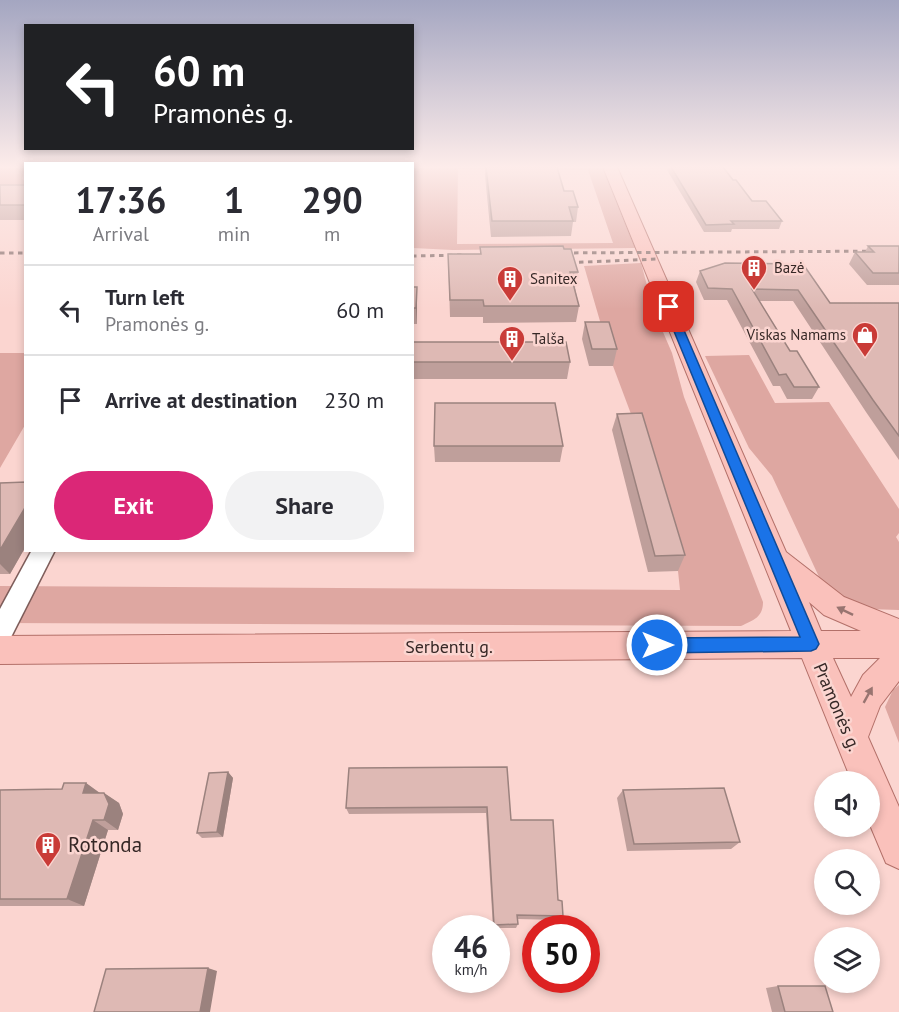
<!DOCTYPE html>
<html lang="en">
<head>
<meta charset="utf-8">
<style>
	body { margin:0; font-family:"PT Sans",sans-serif; background:#f2f2f3; color:#2b2b33; height:100vh; display:flex; flex-direction:column; font-size:22px; white-space:nowrap }
	* { box-sizing:border-box; margin:0 }
	p { font-size:20px; color:#7c7c81 }
	.icon { flex:none; width:33px; height:33px; fill:none; stroke:currentColor; stroke-width:2; stroke-linecap:round; stroke-linejoin:round }
	.map { position:relative; flex:1; overflow:hidden }
	.side { position:absolute; left:24px; top:162px; width:390px; height:390px; display:flex; flex-direction:column; background:#fff; border-radius:0px; box-shadow:0 3px 9px #0003 }
	.side>* { flex:none }
	.top-card { position:absolute; left:24px; top:24px; width:390px; height:126px; border-radius:0px; box-shadow:0 3px 9px #0003; background:#202124; color:#fff; overflow:hidden }
	.fabs { position:absolute; left:814px; top:771px; display:grid; gap:12px }
	.fabs a { display:grid; place-items:center; width:66px; height:66px; border-radius:50%; background:#fff; box-shadow:0 3px 9px #0003; font-size:30px }
	.speed { position:absolute; left:432px; top:915px; display:flex; gap:12px; font-size:30px; font-weight:700; text-align:center }
	.speed>* { display:grid; place-content:center; width:78px; height:78px; border-radius:50%; background:#fff; box-shadow:0 3px 9px #0003; line-height:1 }
	.speed small { font-size:15px; font-weight:400 }
	.speed .limit { border:9px solid #d22; background:#fff; color:#111 }
	.pin { position:absolute; display:grid; place-items:center; width:51px; height:51px; color:#fff; margin:-26px; border-radius:12px; box-shadow:0 3px 9px #0006 }
	.me { position:absolute; width:66px; margin:-33px; rotate:90deg; stroke-linejoin:round; filter:drop-shadow(0 0 4px #0008) }
	.turn { display:flex; align-items:center; gap:21px; height:126px; padding:0 30px; font-size:27px }
	.turn .icon { width:78px; height:78px; stroke-width:2.5 }
	.turn b { display:block; font-size:42px; line-height:51px }
	.eta { display:flex; justify-content:space-evenly; align-items:center; height:102px; text-align:center }
	.eta b { font-size:36px; font-weight:700; line-height:42px }
	.cta { display:flex; gap:12px; margin-top:auto; padding:12px 30px }
	.cta a { flex:1; height:69px; border-radius:36px; background:#db2777; color:#fff; font-size:24px; font-weight:700; line-height:69px; text-align:center }
	.cta a+a { background:#f2f2f3; color:#2b2b33 }
	ul { padding:0; list-style:none }
	li { display:flex; align-items:center; gap:18px; height:90px; padding:0 30px; border-top:2px solid #e1e1e2 }
	li div { flex:1 }
	li b { display:block; font-size:22px }
	li em { font-style:normal }
	.map>svg:first-child { display:block }
</style>
</head>
<body>
<div class="map">
<svg width="899" height="1012" viewBox="0 0 899 1012">
	<rect width="100%" height="100%" fill="#fbd5d0"/>
	<path fill="#dea7a1" fill-rule="evenodd" d="M 0,167 L 25,167 L 22,179 L 25,181 L 25,193 L 0,194 Z
		M 413,167 L 602,167 L 635,248 L 453,250 L 413,248 ZM 458,169 L 588,170 L 613,243 L 457,244 Z
		M 641,263 L 654,311 L 672,353 L 684,397 L 763,602 C 763,617 754,620 741,626 L 0,623 L 0,586 L 680,590 L 678,571 L 637,430 L 613,366 L 584,266 Z
		M 0,353 L 26,353 L 25,425 L 0,468 Z
		M 749,355 L 775,403 L 829,402 L 899,509 L 899,533 L 896,537 L 899,542 L 899,610 L 868,609 L 849,604 L 820,579 L 772,476 L 749,448 L 705,356 Z
		M 899,685 L 899,743 L 885,707 L 893,690 Z"/>
	<g fill="none" stroke-linecap="round" stroke-linejoin="round">
		<g stroke="#7e5d5a" stroke-width="3">
			<path id="minor" d="M 32,550 L 55,550 L 9,641 L 0,644 L 0,609 Z"/>
		</g>
		<g stroke="#b37069" stroke-width="2">
			<path id="major" d="M 603,167 L 617,167 L 786,552 L 844,597 L 899,619 L 899,681 L 880,706 L 868,737 L 899,807 L 899,869 L 886,863 L 870,825 L 870,782 L 852,782 L 802,658 L 0,664 L 0,636 L 791,631 ZM 809,602 L 824,615 L 861,631 L 821,631 ZM 833,658 L 880,658 L 863,675 L 851,697 Z"/>
		</g>
		<use href="#minor" fill="#fff" fill-rule="evenodd"/>
		<use href="#major" fill="#fac1bb" fill-rule="evenodd"/>
		<path stroke="#826a67" stroke-width="3" stroke-dasharray="4.5 4.5" stroke-linecap="butt" d="M 0,253 L 26,253
			M 556,253 L 899,251
			M 412,256 L 463,255
			M 561,263 L 657,259"/>
	</g>
	<path fill="#bf9f9b" d="M 485,167 L 557,167 L 564,191 L 578,207 L 576,222 L 573,222 L 571,236 L 491,237 L 485,176 Z
		M 668,167 L 723,167 L 733,180 L 752,201 L 782,221 L 779,229 L 732,229 L 731,232 L 704,232 L 667,170 Z
		M 0,185 L 26,185 L 26,220 L 0,220 Z
		M 868,246 L 899,246 L 899,285 L 867,285 L 849,264 L 855,252 L 865,252 Z
		M 480,247 L 564,249 L 578,272 L 575,288 L 579,306 L 576,322 L 483,323 L 483,317 L 450,317 L 448,254 L 480,254 Z
		M 803,264 L 830,303 L 899,303 L 899,460 L 866,412 L 793,301 L 759,301 L 790,351 L 819,387 L 812,399 L 787,399 L 780,386 L 773,386 L 727,300 L 704,300 L 696,282 L 700,271 Z
		M 412,287 L 417,303 L 417,324 L 412,324 Z
		M 585,322 L 617,349 L 613,366 L 589,366 L 582,339 Z
		M 412,342 L 570,362 L 567,379 L 412,379 Z
		M 617,414 L 685,555 L 678,571 L 648,572 L 612,430 Z
		M 434,446 L 563,446 L 560,462 L 435,462 Z
		M 26,482 L 26,546 L 10,574 L 0,574 L 0,483 Z
		M 507,767 L 511,820 L 558,900 L 563,916 L 560,920 L 517,919 L 518,924 L 516,928 L 493,928 L 486,813 L 349,814 L 346,808 Z
		M 228,772 L 233,778 L 223,837 L 202,838 L 197,833 Z
		M 86,783 L 100,793 L 104,793 L 119,803 L 123,814 L 118,830 L 108,830 L 84,906 L 0,906 L 0,790 L 62,789 Z
		M 623,790 L 740,842 L 731,849 L 627,851 L 617,798 Z
		M 778,986 L 833,1012 L 772,1012 L 766,988 Z"/>
	<path fill="#9b827e" d="M 417,287 L 417,324 L 416,308 Z
		M 26,506 L 26,546 L 10,574 L 0,564 L 0,550 Z
		M 228,772 L 233,778 L 223,837 L 217,832 Z
		M 86,783 L 101,794 L 83,793 Z
		M 104,793 L 119,803 L 123,814 L 118,830 L 104,820 Z
		M 93,820 L 108,830 L 84,906 L 67,899 Z
		M 208,968 L 217,971 L 210,1012 L 200,1012 Z"/>
	<path fill="#deb9b4" stroke="#9b827e" stroke-width="1.5" d="M 486,167 L 557,167 L 564,191 L 573,191 L 578,207 L 569,207 L 573,221 L 492,221 Z
		M 671,167 L 723,167 L 733,180 L 736,180 L 752,201 L 766,201 L 782,221 L 731,221 L 734,224 L 706,225 Z
		M 0,185 L 26,185 L 26,205 L 0,205 Z
		M 563,246 L 564,249 L 571,249 L 578,272 L 570,272 L 579,306 L 484,306 L 483,300 L 450,300 L 448,254 L 481,254 L 480,247 Z
		M 868,246 L 899,246 L 899,273 L 873,273 L 855,252 L 874,252 Z
		M 725,263 L 803,264 L 830,303 L 899,303 L 899,436 L 873,400 L 798,290 L 752,289 L 790,351 L 797,351 L 819,387 L 794,387 L 786,374 L 779,375 L 732,289 L 708,288 L 700,271 Z
		M 412,287 L 417,287 L 416,308 L 412,308 Z
		M 585,322 L 609,322 L 617,349 L 592,349 Z
		M 412,342 L 566,342 L 570,362 L 412,362 Z
		M 435,403 L 555,403 L 563,446 L 434,446 Z
		M 642,413 L 685,555 L 655,556 L 617,414 Z
		M 26,482 L 26,506 L 0,550 L 0,483 Z
		M 507,767 L 511,820 L 553,820 L 558,900 L 562,901 L 563,916 L 517,915 L 518,924 L 494,925 L 487,807 L 346,808 L 349,768 Z
		M 228,772 L 217,832 L 197,833 L 209,773 Z
		M 64,783 L 86,783 L 83,793 L 104,793 L 109,804 L 104,820 L 93,820 L 67,899 L 0,899 L 0,790 L 62,789 Z
		M 724,788 L 740,842 L 634,844 L 623,790 Z
		M 208,968 L 200,1012 L 94,1012 L 106,969 Z
		M 778,986 L 825,986 L 833,1012 L 785,1012 Z"/>
	<defs><path id="oneway-solid" d="M-6-.8H1V-3.2L6.5 0L1 3.2V.8H-6Z" transform="scale(1.5)"/></defs>
	<g fill="#987470">
		<use href="#oneway-solid" transform="translate(845 611) rotate(-154)"/>
		<use href="#oneway-solid" transform="translate(868 695) rotate(-61)"/>
	</g>
	<linearGradient id="sky" x2="0" y2="1"><stop stop-color="#a4a6c1"/><stop offset="0.54" stop-color="#fdecea"/><stop offset="1" stop-color="#fdecea" stop-opacity="0"/></linearGradient>
	<rect width="899" height="309" fill="url(#sky)"/>
	<path fill="#1a73e8" stroke="#114b97" stroke-width="1.5" d="M 669,304 L 674,307 L 819,644 L 816,649 L 811,651 L 657,653 L 651,650 L 649,645 L 651,640 L 657,638 L 800,637 L 664,307 Z"/>
	<defs>
		<g id="building-pin" transform="scale(1.35)"><path d="M0 17L-7.5 6A9.5 9.5 0 1 1 7.5 6Z" fill="#c93b37" stroke="#fbd5d0"/><path d="M-4-6H4V6H1V3H-1V6H-4ZM-2.5-4.3h1.7v1.8h-1.7ZM.8-4.3h1.7v1.8H.8ZM-2.5-1h1.7V.8h-1.7ZM.8-1h1.7V.8H.8Z" fill="#fff"/></g>
		<g id="shop-pin" transform="scale(1.35)"><path d="M0 17L-7.5 6A9.5 9.5 0 1 1 7.5 6Z" fill="#c93b37" stroke="#fbd5d0"/><path d="M-5-2.5h2.3a2.7 3.5 0 0 1 5.4 0H5L5.5 6h-11ZM-1.5-2.5h3a1.5 2.3 0 0 0-3 0Z" fill="#fff"/></g>
	</defs>
	<g fill-rule="evenodd">
		<use href="#building-pin" x="754" y="268"/>
		<use href="#building-pin" x="510" y="279"/>
		<use href="#shop-pin" x="865" y="335"/>
		<use href="#building-pin" x="512" y="339"/>
		<use href="#building-pin" x="48" y="845"/>
	</g>
	<g text-anchor="middle" stroke-width="5" stroke-linejoin="round" paint-order="stroke">
		<g font-size="15" fill="#362826" stroke="#fbd5d0" text-anchor="start">
			<text x="774" y="273">Bazė</text>
			<text x="530" y="284">Sanitex</text>
			<text x="846" y="340" text-anchor="end">Viskas Namams</text>
			<text x="532" y="344">Talša</text>
		</g>
		<g font-size="18" fill="#362826" stroke="#fbd5d0">
			<text x="449" y="653">Serbentų g.</text>
			<text transform="translate(837 707) rotate(67)" y="6">Pramonės g.</text>
		</g>
		<g font-size="21" fill="#362826" stroke="#fbd5d0" text-anchor="start">
			<text x="68" y="852">Rotonda</text>
		</g>
	</g>
</svg>
<div class="fabs">
<a><svg class="icon" aria-label="sound" viewBox="0 0 24 24"><path d="M4 9h4l5-4v14l-5-4H4zM17 9q2 3 0 6"/></svg></a>
<a><svg class="icon" aria-label="search" viewBox="0 0 24 24"><circle cx="10" cy="10" r="6"/><path d="M15 15l6 6"/></svg></a>
<a><svg class="icon" aria-label="layers" viewBox="0 0 24 24"><path d="M12 4l9 5-9 5-9-5zM3 14l9 5 9-5"/></svg></a>
</div>
<div class="speed"><div>46<small>km/h</small></div><div class="limit">50</div></div>
<div class="pin" style="left:669px;top:307px;background:#d93025"><svg class="icon" aria-label="arrive" viewBox="0 0 24 24"><path d="M6 21V4h12l-3 4 3 4H6"/></svg></div>
<svg class="me" style="left:657px;top:645px" viewBox="-20 -20 40 40"><circle r="17" fill="#1a73e8" stroke="#fff" stroke-width="3"/><path d="M0-11L8 9 0 5-8 9z" fill="#fff"/></svg>
<div class="top-card">
<div class="turn"><svg class="icon" aria-label="left" viewBox="0 0 24 24"><path d="M17 20v-9H6M10 6l-5 5 5 5"/></svg><div><b>60 m</b>Pramonės g.</div></div>
</div>
<section class="side">
<div class="eta">
<div><b>17:36</b><p>Arrival</p></div>
<div><b>1</b><p>min</p></div>
<div><b>290</b><p>m</p></div>
</div>
<ul>
<li><svg class="icon" aria-label="left" viewBox="0 0 24 24"><path d="M17 20v-9H6M10 6l-5 5 5 5"/></svg><div><b>Turn left</b><p>Pramonės g.</p></div><em>60 m</em></li>
<li><svg class="icon" aria-label="arrive" viewBox="0 0 24 24"><path d="M6 21V4h12l-3 4 3 4H6"/></svg><div><b>Arrive at destination</b></div><em>230 m</em></li>
</ul>
<div class="cta"><a>Exit</a><a>Share</a></div>
</section>
</div>
</body>
</html>
